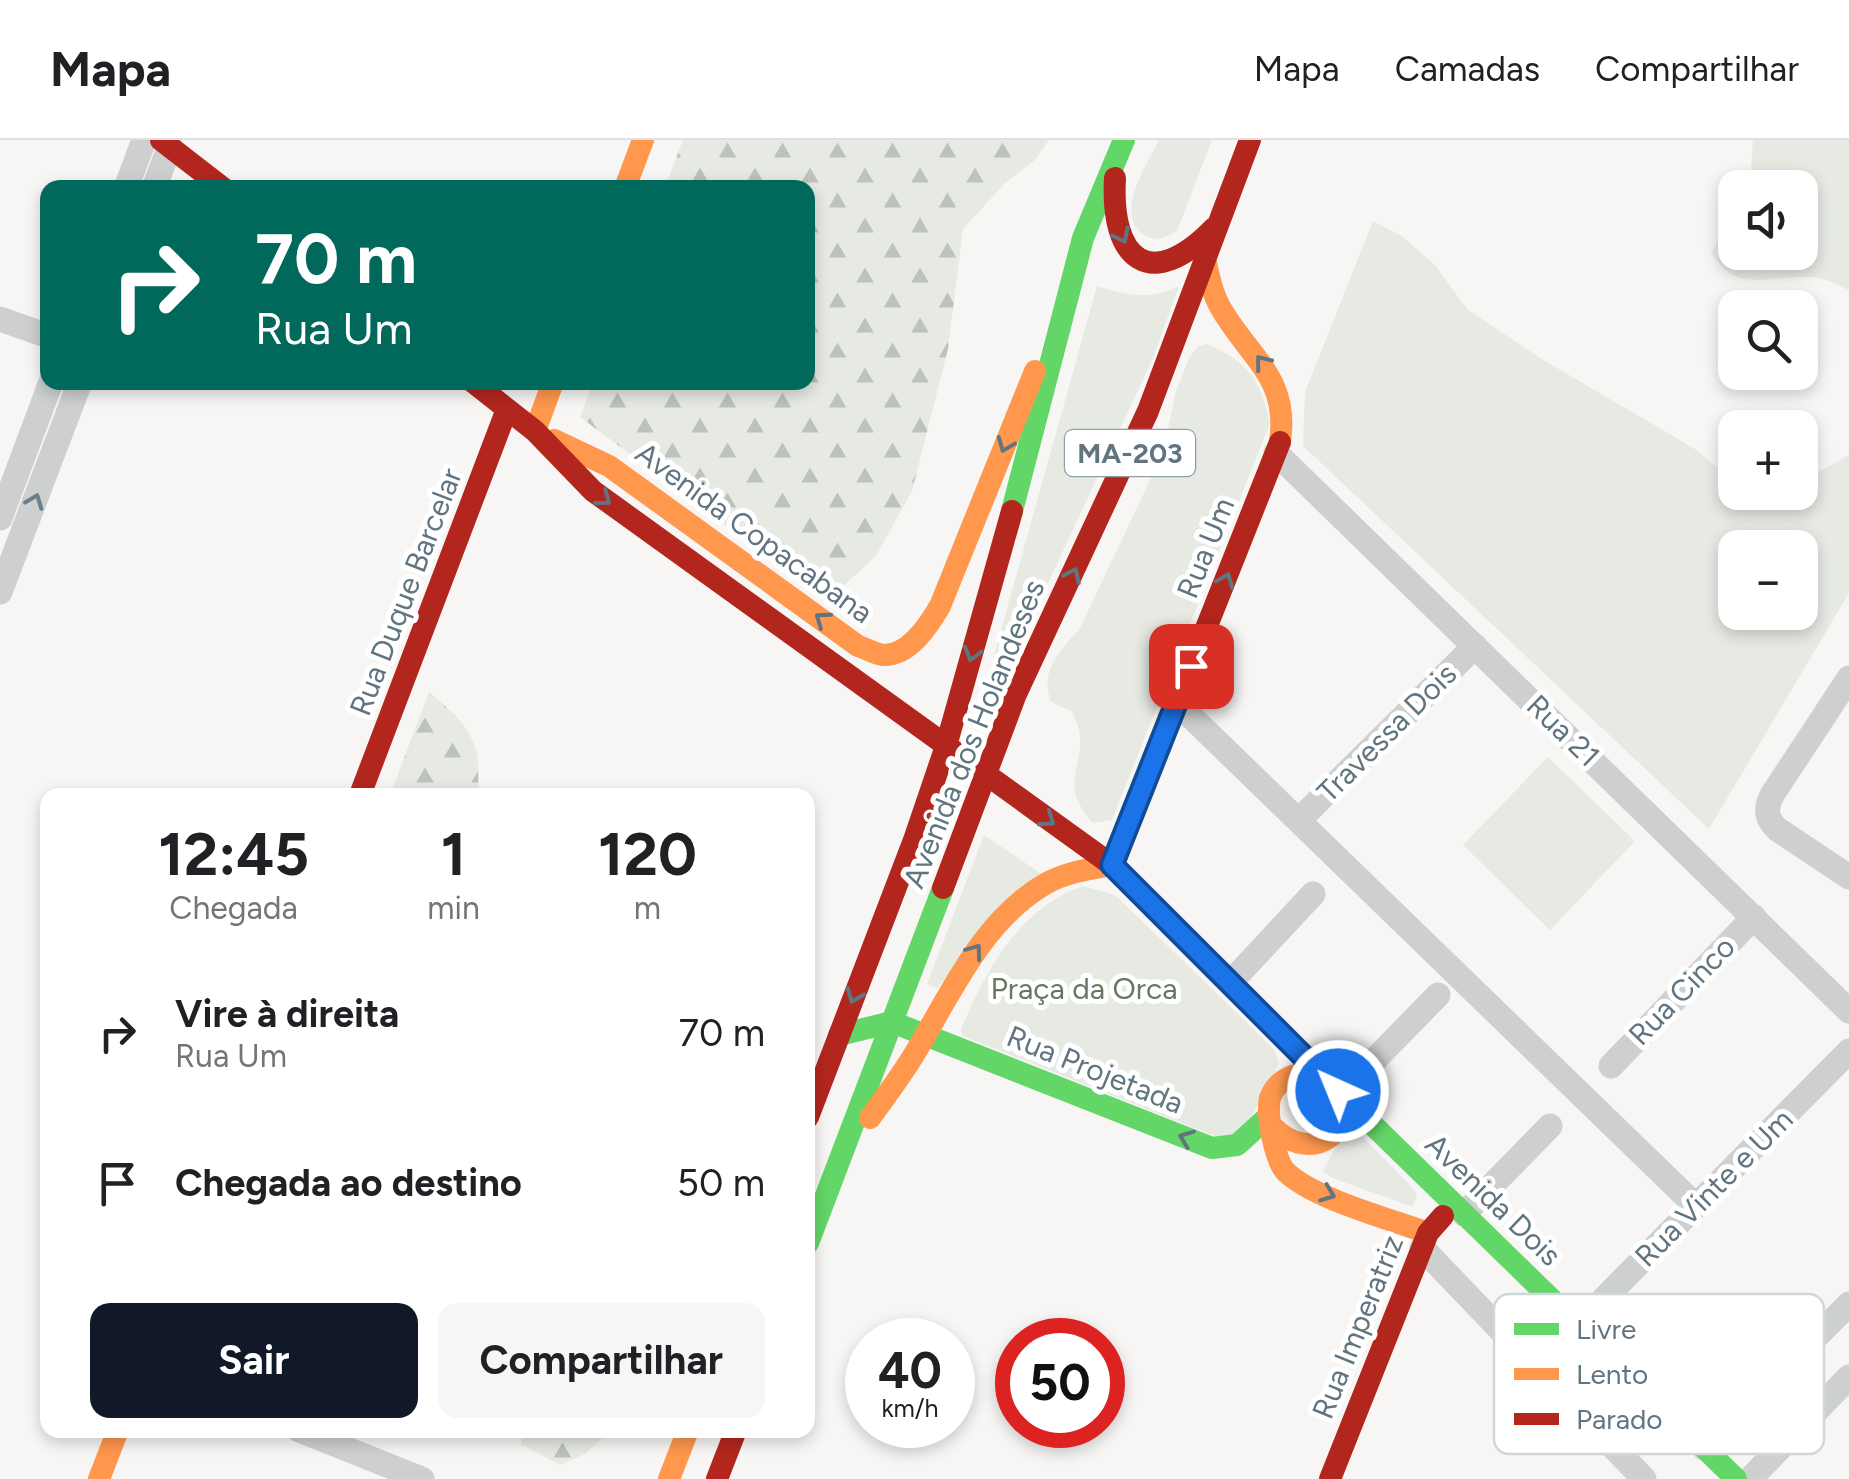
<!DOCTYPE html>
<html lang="pt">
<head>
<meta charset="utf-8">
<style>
	body { margin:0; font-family:Figtree,sans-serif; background:#f6f6f6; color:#202124; height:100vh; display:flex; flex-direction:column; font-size:38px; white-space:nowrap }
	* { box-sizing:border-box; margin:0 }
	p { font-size:32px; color:#757577 }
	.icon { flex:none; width:55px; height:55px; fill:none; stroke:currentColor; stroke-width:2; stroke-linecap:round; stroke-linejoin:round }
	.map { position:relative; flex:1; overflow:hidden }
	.details { position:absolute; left:40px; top:648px; width:775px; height:650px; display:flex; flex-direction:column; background:#fff; border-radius:20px; box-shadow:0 5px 15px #0003 }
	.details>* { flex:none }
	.guide { position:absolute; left:40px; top:40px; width:775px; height:210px; border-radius:20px; box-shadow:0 5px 15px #0003; background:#00695c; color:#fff; overflow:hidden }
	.controls { position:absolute; left:1718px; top:30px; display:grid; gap:20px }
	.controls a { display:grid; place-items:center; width:100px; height:100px; border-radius:20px; background:#fff; box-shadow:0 5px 15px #0003; font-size:50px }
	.speed { position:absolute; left:845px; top:1178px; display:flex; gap:20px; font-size:50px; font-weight:700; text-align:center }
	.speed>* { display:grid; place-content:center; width:130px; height:130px; border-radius:50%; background:#fff; box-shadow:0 5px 15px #0003; line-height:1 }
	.speed small { font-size:25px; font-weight:400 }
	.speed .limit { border:15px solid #d22; background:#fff; color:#111 }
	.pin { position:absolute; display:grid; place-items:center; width:85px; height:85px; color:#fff; margin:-42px; border-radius:20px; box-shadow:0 5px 15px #0006 }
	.me { position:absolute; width:110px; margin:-55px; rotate:316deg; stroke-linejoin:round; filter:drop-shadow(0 0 8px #0008) }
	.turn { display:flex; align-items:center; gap:35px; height:210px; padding:0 50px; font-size:45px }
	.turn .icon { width:130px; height:130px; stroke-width:2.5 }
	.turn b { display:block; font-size:70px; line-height:85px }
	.eta { display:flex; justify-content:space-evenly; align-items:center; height:170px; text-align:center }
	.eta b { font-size:60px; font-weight:700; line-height:70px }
	.primary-button { display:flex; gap:20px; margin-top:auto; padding:20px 50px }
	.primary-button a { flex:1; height:115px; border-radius:20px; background:#111827; color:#fff; font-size:40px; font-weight:700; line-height:115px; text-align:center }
	.primary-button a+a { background:#f6f6f6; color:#202124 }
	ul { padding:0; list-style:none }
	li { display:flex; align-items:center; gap:30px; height:150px; padding:0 50px }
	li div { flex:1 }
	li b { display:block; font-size:38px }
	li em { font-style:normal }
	header { display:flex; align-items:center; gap:60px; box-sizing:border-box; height:140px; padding:0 50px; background:#fff; border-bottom:2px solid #e0e0e0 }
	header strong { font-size:48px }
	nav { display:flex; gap:55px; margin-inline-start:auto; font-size:35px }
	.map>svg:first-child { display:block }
</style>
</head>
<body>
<header>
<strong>Mapa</strong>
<nav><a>Mapa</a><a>Camadas</a><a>Compartilhar</a></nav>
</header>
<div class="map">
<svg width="1849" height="1339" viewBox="0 0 1849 1339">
	<defs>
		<pattern id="forest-firs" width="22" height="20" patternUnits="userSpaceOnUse" patternTransform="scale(2.5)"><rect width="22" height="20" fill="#e6eae3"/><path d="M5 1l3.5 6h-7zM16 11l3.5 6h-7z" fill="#bec2bd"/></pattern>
	</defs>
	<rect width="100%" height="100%" fill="#f7f6f5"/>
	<path fill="#e6eae3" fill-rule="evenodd" d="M 1159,0 L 1212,0 L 1177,91 C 1167,97 1157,102 1146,96 C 1111,77 1148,23 1159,0 Z
		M 1753,0 L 1849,0 L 1849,150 C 1838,146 1824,137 1812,137 C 1770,134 1738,156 1711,113 L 1735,73 L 1735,112 L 1800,112 L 1800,48 L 1750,47 Z
		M 1373,81 L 1402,96 L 1434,124 L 1467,169 L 1540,218 L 1695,309 L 1735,342 L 1735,352 L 1800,352 L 1800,342 L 1849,315 L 1849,453 L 1709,689 L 1303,306 L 1305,252 ZM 1735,408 L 1800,408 L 1800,472 L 1735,472 Z
		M 1097,146 C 1128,156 1149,160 1179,146 L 1153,218 L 1008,529 L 986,544 Z
		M 1207,204 C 1250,224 1259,237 1270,283 L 1112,680 L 1093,683 C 1050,637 1099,618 1071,571 L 1051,562 C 1040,532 1058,511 1079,490 L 1163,313 L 1176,251 L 1190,216 L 1199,206 Z
		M 1548,617 L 1635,701 L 1550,790 L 1463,705 Z
		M 984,695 L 1040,733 L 937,848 L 927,844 Z
		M 1083,746 L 1115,755 L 1273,908 L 1279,923 L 1245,989 L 1222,999 L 963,896 L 961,889 C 986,830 1019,768 1083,746 Z
		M 1355,989 L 1411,1046 L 1417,1054 L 1413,1067 L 1332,1038 L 1323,1031 L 1343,992 Z"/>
	<path fill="url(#forest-firs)" d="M 683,0 L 1049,0 L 1034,21 L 1006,42 L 963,89 L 948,209 L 912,351 L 876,416 L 827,461 L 580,277 L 593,243 L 808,242 L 808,48 L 665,47 Z
		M 429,552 C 453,572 476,590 478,624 C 479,636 476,645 483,655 L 390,655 Z
		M 522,1290 L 611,1290 L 585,1314 L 560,1325 L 521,1304 Z"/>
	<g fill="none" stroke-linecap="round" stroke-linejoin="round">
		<path stroke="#ced0d0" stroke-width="25" d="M 126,48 L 144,0
			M 154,48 L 170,6
			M 0,179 L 48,196
			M 1276,313 L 1849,871
			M 0,378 L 51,242
			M 0,452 L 80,242
			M 1849,538 L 1772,655 C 1765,669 1766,678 1777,689 L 1849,737
			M 1176,562 L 1696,1066
			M 1299,680 L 1475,506
			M 1231,842 L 1313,754
			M 1611,926 L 1754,777
			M 1338,951 L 1356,939 L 1438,855
			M 1464,1074 L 1550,986
			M 1422,1108 L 1644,1339
			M 1578,1185 L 1849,911
			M 299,1290 L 422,1339
			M 1704,1308 L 1849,1164
			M 1750,1339 L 1849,1237"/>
		<path stroke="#63d668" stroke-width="22" d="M 1012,371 L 1083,98 L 1124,0
			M 1112,725 L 1332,944
			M 839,895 L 892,882 L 1212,1008 L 1237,1005 L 1269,976
			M 1338,951 L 1736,1339
			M 808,1103 L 943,748"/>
		<path stroke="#ff974d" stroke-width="22" d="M 625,48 L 643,0
			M 1206,123 C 1210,142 1214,159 1225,175 C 1254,221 1289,241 1280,302
			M 535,291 L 553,242
			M 554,300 L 609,326 L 858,506 C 865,508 875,514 883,515 C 909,516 929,485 940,466 L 1035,231
			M 870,978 C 887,955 904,932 918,908 C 953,849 984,780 1045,744 C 1066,732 1089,729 1112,725
			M 1272,986 C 1314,1030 1364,984 1333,946 C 1316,925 1279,932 1270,958 C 1266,974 1275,1021 1286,1032 C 1314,1059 1390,1079 1428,1093
			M 99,1339 L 118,1290
			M 669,1339 L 688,1290"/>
		<path stroke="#b3261e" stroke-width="22" d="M 161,0 L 223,48
			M 1115,38 C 1110,121 1151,153 1214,88
			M 473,242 L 535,291 L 593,351 L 1112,725
			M 360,655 L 507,269
			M 1112,725 L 1280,302
			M 943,748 L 1016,554 L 1148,271 L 1250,0
			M 808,977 L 914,700 L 946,606 L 1012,371
			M 717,1339 L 736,1290
			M 1330,1339 L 1428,1093 L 1443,1076"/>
	</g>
	<defs><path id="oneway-chevron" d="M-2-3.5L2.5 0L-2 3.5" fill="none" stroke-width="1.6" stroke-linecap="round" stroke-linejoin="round" transform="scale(2.5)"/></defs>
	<g stroke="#617581">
		<use href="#oneway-chevron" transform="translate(1122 96) rotate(63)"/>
		<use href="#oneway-chevron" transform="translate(1262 222) rotate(-128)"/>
		<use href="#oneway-chevron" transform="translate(1005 305) rotate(112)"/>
		<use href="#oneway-chevron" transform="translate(604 359) rotate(37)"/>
		<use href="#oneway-chevron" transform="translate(1073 435) rotate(-65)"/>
		<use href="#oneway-chevron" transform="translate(1226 440) rotate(-68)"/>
		<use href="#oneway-chevron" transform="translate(822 479) rotate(-144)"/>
		<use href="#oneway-chevron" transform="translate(972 514) rotate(106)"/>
		<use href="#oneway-chevron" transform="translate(1048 680) rotate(35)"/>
		<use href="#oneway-chevron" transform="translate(975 811) rotate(-54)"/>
		<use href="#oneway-chevron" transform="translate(854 856) rotate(111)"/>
		<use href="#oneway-chevron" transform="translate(1186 998) rotate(-159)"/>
		<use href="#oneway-chevron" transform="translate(1328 1054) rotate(21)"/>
	</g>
	<use stroke="#6c7e89" href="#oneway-chevron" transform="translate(35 361) rotate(-69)"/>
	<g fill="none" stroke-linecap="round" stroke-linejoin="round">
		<g stroke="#114b97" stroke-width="25">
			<path id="route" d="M 1191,526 L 1112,725 L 1338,951"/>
		</g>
		<use href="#route" stroke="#1a73e8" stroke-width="18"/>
	</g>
	<g text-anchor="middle" stroke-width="10" stroke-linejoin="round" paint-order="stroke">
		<rect fill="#fff" stroke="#909ea7" stroke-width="2.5" x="1065" y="290" width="130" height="46" rx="8"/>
		<g font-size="28" font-weight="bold" fill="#617581">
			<text x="1130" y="323">MA-203</text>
		</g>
		<g font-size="30" fill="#617581" stroke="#fff">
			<text transform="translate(754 393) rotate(36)" y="10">Avenida Copacabana</text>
			<text transform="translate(1206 408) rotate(-68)" y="10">Rua Um</text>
			<text transform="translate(406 452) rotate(-69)" y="10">Rua Duque Barcelar</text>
			<text transform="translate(1563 591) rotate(44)" y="10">Rua 21</text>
			<text transform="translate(1387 593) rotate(-45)" y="10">Travessa Dois</text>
			<text transform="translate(974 594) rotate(-68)" y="10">Avenida dos Holandeses</text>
			<text transform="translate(1682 851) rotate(-46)" y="10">Rua Cinco</text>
			<text transform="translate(1095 930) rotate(22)" y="10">Rua Projetada</text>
			<text transform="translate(1714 1048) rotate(-45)" y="10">Rua Vinte e Um</text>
			<text transform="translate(1493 1060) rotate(44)" y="10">Avenida Dois</text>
			<text transform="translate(1358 1187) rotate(-68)" y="10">Rua Imperatriz</text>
		</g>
		<g font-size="30" fill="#667960" stroke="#fff">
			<text x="1084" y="859">Praça da Orca</text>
		</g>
	</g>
	<rect x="1494" y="1154" width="330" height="160" rx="15" fill="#fff" stroke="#d0d6d9" stroke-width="2.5"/>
	<rect x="1514" y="1183" width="45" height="12" fill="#63d668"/>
	<rect x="1514" y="1228" width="45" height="12" fill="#ff974d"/>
	<rect x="1514" y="1273" width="45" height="12" fill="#b3261e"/>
	<g font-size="28" fill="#617581">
		<text x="1576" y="1199">Livre</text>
		<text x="1576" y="1244">Lento</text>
		<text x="1576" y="1289">Parado</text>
	</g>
</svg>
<div class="controls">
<a><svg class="icon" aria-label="sound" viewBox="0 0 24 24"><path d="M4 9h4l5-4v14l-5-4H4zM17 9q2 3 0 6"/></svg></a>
<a><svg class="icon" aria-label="search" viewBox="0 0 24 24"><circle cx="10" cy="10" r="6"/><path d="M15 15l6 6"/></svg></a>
<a>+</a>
<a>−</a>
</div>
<div class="speed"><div>40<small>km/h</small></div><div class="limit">50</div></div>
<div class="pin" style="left:1191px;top:526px;background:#d93025"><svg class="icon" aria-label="arrive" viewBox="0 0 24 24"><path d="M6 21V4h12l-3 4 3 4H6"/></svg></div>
<svg class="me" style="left:1338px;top:951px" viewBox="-20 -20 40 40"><circle r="17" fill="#1a73e8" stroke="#fff" stroke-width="3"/><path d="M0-11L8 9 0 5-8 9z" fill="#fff"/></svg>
<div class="guide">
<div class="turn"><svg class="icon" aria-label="right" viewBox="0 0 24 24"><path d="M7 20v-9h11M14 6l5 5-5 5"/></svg><div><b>70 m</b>Rua Um</div></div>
</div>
<section class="details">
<div class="eta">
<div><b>12:45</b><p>Chegada</p></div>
<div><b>1</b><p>min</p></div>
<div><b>120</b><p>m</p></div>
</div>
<ul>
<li><svg class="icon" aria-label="right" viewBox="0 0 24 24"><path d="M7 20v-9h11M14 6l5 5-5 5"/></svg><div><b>Vire à direita</b><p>Rua Um</p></div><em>70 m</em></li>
<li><svg class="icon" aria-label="arrive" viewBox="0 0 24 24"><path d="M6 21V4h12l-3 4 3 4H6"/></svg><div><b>Chegada ao destino</b></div><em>50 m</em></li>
</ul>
<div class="primary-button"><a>Sair</a><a>Compartilhar</a></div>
</section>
</div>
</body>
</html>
